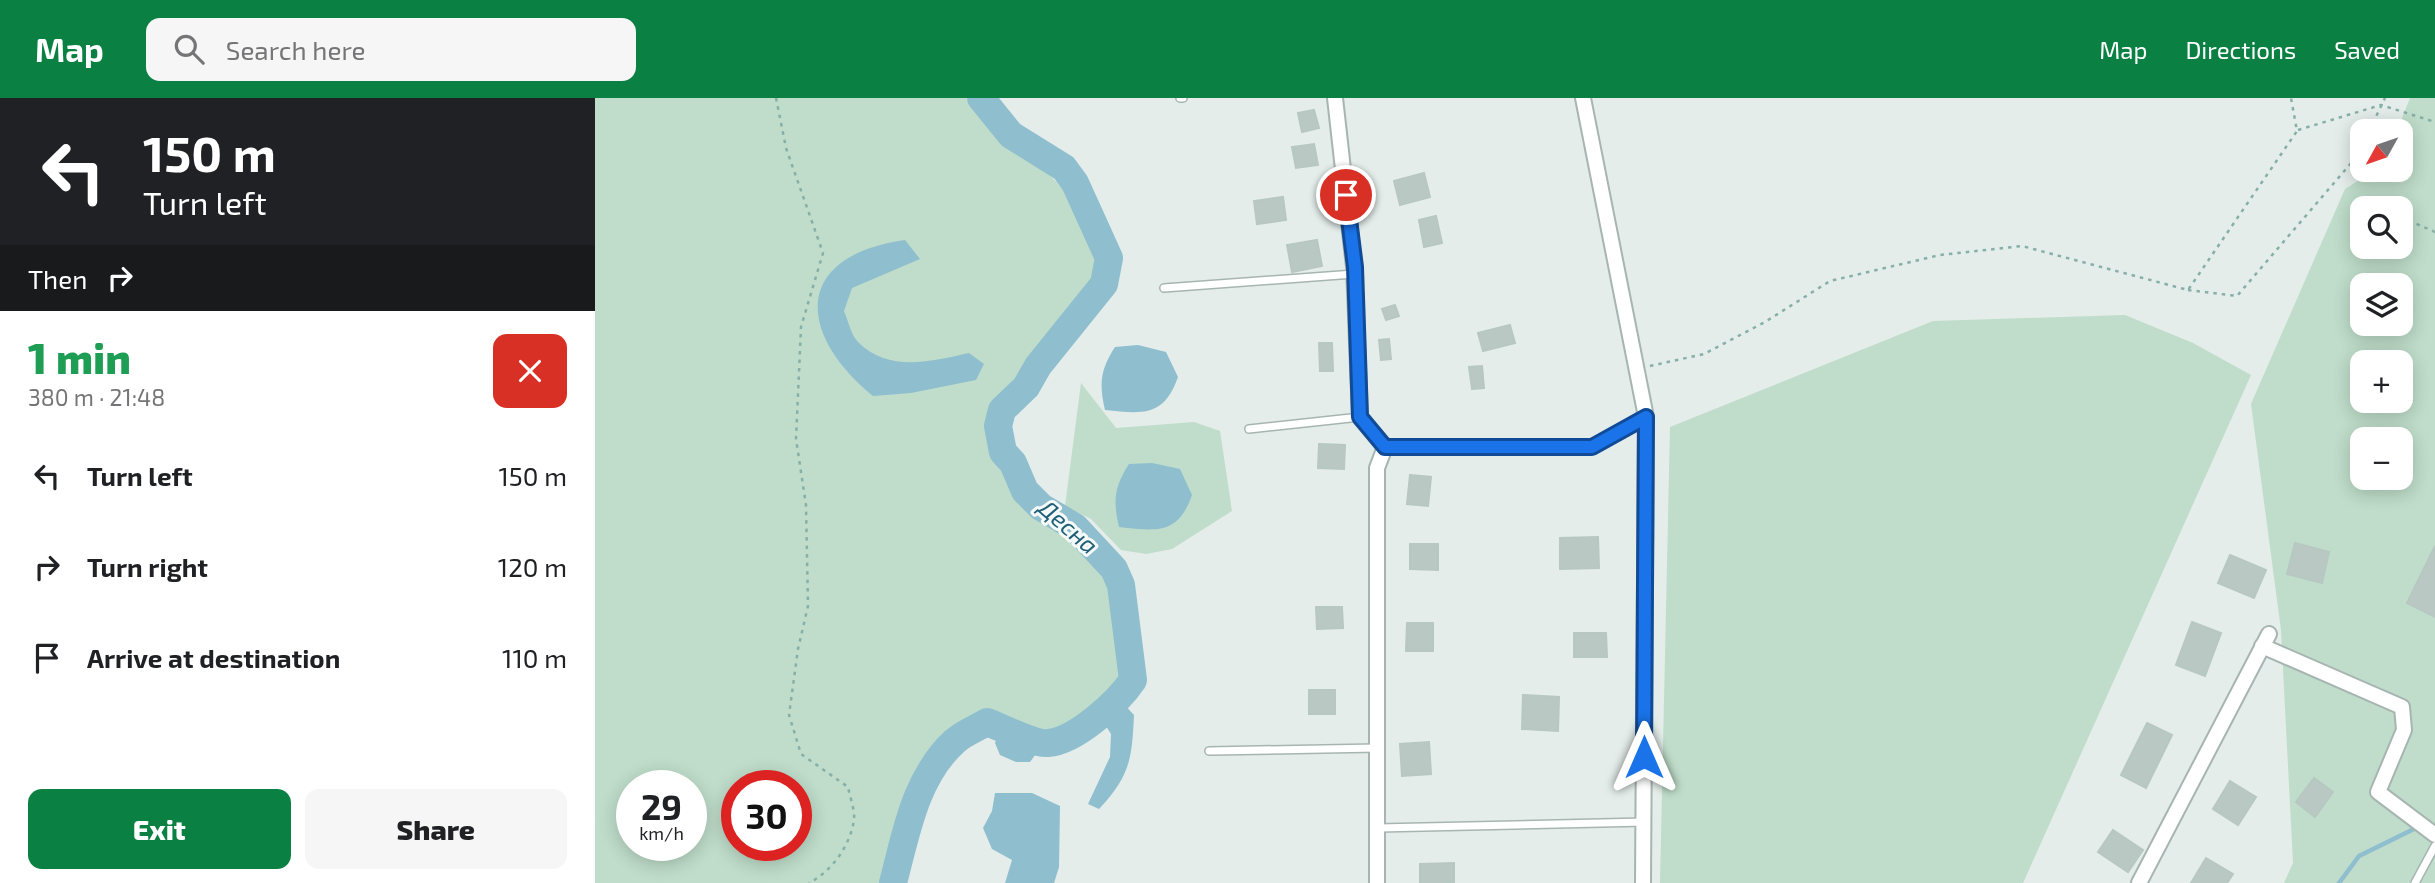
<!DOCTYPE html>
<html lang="en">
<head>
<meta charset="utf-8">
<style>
	body { margin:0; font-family:"Exo 2",sans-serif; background:#f6f6f6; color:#202124; height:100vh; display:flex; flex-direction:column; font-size:26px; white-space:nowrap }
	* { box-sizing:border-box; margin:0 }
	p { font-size:23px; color:#757577 }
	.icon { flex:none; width:38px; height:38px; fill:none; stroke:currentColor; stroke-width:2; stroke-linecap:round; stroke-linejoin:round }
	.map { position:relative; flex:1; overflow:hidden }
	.sheet { display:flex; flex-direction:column; background:#fff; width:595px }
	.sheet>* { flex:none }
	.hud { background:#202124; color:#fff; overflow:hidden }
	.needle { width:46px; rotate:230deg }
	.fabs { position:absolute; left:1755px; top:21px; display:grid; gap:14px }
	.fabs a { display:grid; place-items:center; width:63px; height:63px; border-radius:14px; background:#fff; box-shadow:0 4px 18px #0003; font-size:35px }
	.speed { position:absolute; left:21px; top:672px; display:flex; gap:14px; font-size:35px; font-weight:700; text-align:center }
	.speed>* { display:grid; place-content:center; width:91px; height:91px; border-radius:50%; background:#fff; box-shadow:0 4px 18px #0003; line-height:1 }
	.speed small { font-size:18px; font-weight:400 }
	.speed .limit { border:10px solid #d22; background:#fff; color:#111 }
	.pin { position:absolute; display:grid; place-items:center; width:60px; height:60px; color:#fff; margin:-30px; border:4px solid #fff; border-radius:50%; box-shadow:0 2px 7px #0007 }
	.me { position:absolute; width:77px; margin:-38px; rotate:0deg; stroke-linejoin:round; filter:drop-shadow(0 0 5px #0008) }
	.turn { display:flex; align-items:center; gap:24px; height:147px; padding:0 28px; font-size:32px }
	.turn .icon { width:91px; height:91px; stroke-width:2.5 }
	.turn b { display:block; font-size:49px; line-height:60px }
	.then { display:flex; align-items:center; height:66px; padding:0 28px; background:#0003; gap:14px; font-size:26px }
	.round { display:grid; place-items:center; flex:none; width:74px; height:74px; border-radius:14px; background:#f6f6f6 }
	.summary { display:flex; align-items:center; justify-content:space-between; height:119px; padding:0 28px }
	h1 { font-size:42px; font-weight:800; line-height:52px; color:#1e9e55 }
	.action { display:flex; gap:14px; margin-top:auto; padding:14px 28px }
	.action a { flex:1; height:80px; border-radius:14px; background:#0b8043; color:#fff; font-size:28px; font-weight:800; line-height:80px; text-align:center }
	.action a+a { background:#f6f6f6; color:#202124 }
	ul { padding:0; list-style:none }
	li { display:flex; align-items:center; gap:21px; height:91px; padding:0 28px }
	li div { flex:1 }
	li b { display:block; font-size:26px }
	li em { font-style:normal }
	header { display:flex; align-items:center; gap:42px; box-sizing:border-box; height:98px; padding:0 35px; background:#0b8043; color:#fff }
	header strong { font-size:33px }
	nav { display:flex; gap:38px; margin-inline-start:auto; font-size:24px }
	.search { width:490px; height:63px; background:#f6f6f6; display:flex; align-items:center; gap:18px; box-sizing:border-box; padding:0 24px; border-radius:14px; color:#757577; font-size:26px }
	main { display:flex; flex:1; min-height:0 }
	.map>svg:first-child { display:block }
</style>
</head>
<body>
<header>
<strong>Map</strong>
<div class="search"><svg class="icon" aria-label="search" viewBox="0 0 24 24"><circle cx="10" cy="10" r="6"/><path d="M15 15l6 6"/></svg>Search here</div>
<nav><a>Map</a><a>Directions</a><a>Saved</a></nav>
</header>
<main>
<section class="sheet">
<div class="hud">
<div class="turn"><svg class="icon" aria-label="left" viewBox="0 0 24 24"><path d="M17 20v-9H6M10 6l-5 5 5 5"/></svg><div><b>150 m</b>Turn left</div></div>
<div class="then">Then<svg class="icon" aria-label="right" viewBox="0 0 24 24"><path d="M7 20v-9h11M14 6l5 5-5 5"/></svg></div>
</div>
<div class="summary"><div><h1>1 min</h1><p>380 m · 21:48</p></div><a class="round" style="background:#d93025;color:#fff"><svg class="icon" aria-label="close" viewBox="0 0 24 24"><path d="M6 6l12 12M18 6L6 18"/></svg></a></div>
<ul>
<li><svg class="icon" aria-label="left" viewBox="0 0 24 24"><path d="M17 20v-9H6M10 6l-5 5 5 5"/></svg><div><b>Turn left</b></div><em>150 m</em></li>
<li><svg class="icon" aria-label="right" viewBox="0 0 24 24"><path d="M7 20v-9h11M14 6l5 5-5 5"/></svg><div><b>Turn right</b></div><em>120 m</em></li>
<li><svg class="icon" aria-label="arrive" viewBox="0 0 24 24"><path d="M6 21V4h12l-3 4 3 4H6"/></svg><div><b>Arrive at destination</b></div><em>110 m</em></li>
</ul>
<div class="action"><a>Exit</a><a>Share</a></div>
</section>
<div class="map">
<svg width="1840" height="785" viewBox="0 0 1840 785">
	<rect width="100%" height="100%" fill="#e4edea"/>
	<path fill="#bfddca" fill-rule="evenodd" d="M 0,0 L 371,0 L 408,47 L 447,69 L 469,92 L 501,162 L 497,181 L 485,195 L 498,200 L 491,207 L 479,204 L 433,261 L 421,281 L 396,305 L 390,328 L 397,359 L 407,372 L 420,400 L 439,419 L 472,439 L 508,477 L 513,490 L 525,579 C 515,594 472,632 452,633 C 439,633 405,615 391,610 C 379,617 364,624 353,632 C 308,667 298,733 285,785 L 0,785 ZM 37,688 L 96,688 L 96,747 L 37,747 ZM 142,688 L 201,688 L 201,747 L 142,747 Z
		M 1815,0 L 1840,0 L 1840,785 L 1689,785 L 1698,765 L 1686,532 L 1656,306 L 1750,91 L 1780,72 L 1806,72 L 1806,33 L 1802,33 ZM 1768,110 L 1806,110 L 1806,149 L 1768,149 ZM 1768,187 L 1806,187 L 1806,226 L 1768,226 ZM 1768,264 L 1806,264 L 1806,303 L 1768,303 ZM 1768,341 L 1806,341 L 1806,380 L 1768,380 Z
		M 1530,217 L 1598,245 L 1656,277 L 1428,785 L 1065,785 L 1075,329 L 1338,223 Z
		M 486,285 L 521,330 L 599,324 L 625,333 L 637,413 L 577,451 L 551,456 L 526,452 L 496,421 L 470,408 Z"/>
	<path fill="#8fbecf" d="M 310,142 L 325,161 L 257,190 L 249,213 C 253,222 256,237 263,244 C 293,275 338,263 374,255 L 389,266 L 381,282 L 316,295 L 278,298 C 201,235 198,158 310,142 Z
		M 543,247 L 571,254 L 583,279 C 569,319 548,316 510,312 C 504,286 505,272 520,249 Z
		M 557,365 L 585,371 L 597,397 C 583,437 562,433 524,429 C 518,403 519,389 534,366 Z
		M 525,602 L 539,617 C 537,661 535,678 504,711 L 493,706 L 515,659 L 516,636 L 504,617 Z
		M 405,629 L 449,645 L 435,664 L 421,664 L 405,657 L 400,645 Z
		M 400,695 L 437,695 L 465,708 L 464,769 L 459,785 L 410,785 L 417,762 L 397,751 L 388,730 L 397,713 Z"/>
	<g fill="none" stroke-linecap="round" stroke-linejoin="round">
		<path stroke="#8fbecf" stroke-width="4.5" d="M 1744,785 L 1764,758 L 1823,729"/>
		<path stroke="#8fbecf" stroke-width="28" d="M 298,785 C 311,736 320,679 360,643 C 369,635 382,630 392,624 C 406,629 440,647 453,645 C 481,643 523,604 538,582 L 526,487 L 519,471 L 480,429 L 446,409 L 430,393 L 418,365 L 408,354 L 403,328 L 407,312 L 431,289 L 443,268 L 509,186 L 514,160 L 480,85 L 469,70 L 416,37 L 386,0"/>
	</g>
	<path fill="#bac8c4" stroke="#b7c7c2" stroke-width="2" d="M 719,12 L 724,30 L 707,34 L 703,15 Z
		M 719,46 L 723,67 L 701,70 L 697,49 Z
		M 829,75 L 835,99 L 805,107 L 799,83 Z
		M 688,99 L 691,122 L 662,126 L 659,103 Z
		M 841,118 L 847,145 L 829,149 L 824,122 Z
		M 722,142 L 727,168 L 697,174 L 692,147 Z
		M 800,207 L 804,218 L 791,222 L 787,211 Z
		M 915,227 L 920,245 L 888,253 L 883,235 Z
		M 794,241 L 796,261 L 786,262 L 784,242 Z
		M 724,245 L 737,245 L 738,273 L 725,273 Z
		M 887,268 L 889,290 L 877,291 L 874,269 Z
		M 724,346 L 750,347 L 749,371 L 723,370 Z
		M 815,377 L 836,379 L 833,408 L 812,406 Z
		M 1003,439 L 1004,470 L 965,471 L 965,440 Z
		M 1700,445 L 1734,454 L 1727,485 L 1692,476 Z
		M 815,446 L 843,446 L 843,472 L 815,471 Z
		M 1840,448 L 1840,519 L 1812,505 Z
		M 1635,457 L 1671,472 L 1659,500 L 1623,485 Z
		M 721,509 L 747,509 L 748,530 L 722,531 Z
		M 1597,524 L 1626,535 L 1610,578 L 1581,567 Z
		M 812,525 L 838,525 L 838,553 L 811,553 Z
		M 979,535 L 1011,535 L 1012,559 L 979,559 Z
		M 714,592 L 740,592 L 740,616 L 714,616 Z
		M 928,597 L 964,599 L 963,633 L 927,631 Z
		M 1552,625 L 1577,637 L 1551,690 L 1526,677 Z
		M 834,644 L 836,676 L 807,678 L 805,646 Z
		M 1719,680 L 1738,694 L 1720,719 L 1701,704 Z
		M 1635,683 L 1661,699 L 1643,727 L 1618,711 Z
		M 1518,732 L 1548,752 L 1533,774 L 1503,754 Z
		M 1611,760 L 1638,776 L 1632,785 L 1596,785 Z
		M 859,765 L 859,785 L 825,785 L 825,766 Z"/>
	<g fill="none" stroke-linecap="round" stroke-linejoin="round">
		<g stroke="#a7b5b2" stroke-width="10">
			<path id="service" d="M 585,0 L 588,0
				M 569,190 L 759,176
				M 654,331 L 765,319
				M 790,349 L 997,349 L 1050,319
				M 614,653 L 782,650
				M 783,730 L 1050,724
				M 1820,785 L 1840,748"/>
		</g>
		<g stroke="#a7b5b2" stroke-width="18">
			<path id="minor" d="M 740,0 L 759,169 L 765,319 L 790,349 L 782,370 L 782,785
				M 988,0 L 1051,319 L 1048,785
				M 1667,548 L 1807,609 L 1809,632 L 1783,694 L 1840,737
				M 1544,785 L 1674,536"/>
		</g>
		<path stroke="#86afa7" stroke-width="2.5" stroke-dasharray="3.5 5" stroke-linecap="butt" d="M 181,0 L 191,50 L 228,155 L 206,229 L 201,341 L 211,407 L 213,508 L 203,551 L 194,617 L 206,656 L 253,689 C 255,699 260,712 259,722 C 255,748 237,773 214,785
			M 1703,32 L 1786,7 L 1840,24
			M 1774,33 L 1790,0
			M 1784,110 L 1785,110
			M 1806,119 L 1840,134
			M 1593,192 L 1642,198 L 1763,57 L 1768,48
			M 1055,268 L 1109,256 L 1170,224 L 1235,183 L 1345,157 L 1427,148 L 1593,192 L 1702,33 L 1696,0"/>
		<use href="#service" stroke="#fff" stroke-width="7"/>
		<use href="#minor" stroke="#fff" stroke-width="14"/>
	</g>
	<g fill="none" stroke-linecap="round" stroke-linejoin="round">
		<g stroke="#114b97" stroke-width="18">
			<path id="route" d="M 751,97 L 760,169 L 765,319 L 790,349 L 997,349 L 1051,319 L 1049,659"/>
		</g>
		<use href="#route" stroke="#1a73e8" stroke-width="12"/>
	</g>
	<g text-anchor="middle" stroke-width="6" stroke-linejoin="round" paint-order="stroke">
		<g font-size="24" font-style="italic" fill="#205f78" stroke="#f5faf8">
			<text transform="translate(473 429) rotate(41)" y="8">Десна</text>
		</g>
	</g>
</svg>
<div class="fabs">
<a><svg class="needle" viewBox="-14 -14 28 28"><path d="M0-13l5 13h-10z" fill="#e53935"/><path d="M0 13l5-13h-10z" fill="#757577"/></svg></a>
<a><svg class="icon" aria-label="search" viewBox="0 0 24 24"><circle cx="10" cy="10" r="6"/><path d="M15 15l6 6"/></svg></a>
<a><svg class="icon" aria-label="layers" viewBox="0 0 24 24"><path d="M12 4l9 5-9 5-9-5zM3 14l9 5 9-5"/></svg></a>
<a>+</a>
<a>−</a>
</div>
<div class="speed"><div>29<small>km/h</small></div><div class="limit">30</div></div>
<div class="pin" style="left:751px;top:97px;background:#d93025"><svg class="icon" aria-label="arrive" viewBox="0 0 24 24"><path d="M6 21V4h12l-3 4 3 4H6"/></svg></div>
<svg class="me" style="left:1049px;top:659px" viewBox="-20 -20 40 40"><path d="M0-17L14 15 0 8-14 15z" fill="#1a73e8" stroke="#fff" stroke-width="4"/></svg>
</div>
</main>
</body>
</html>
